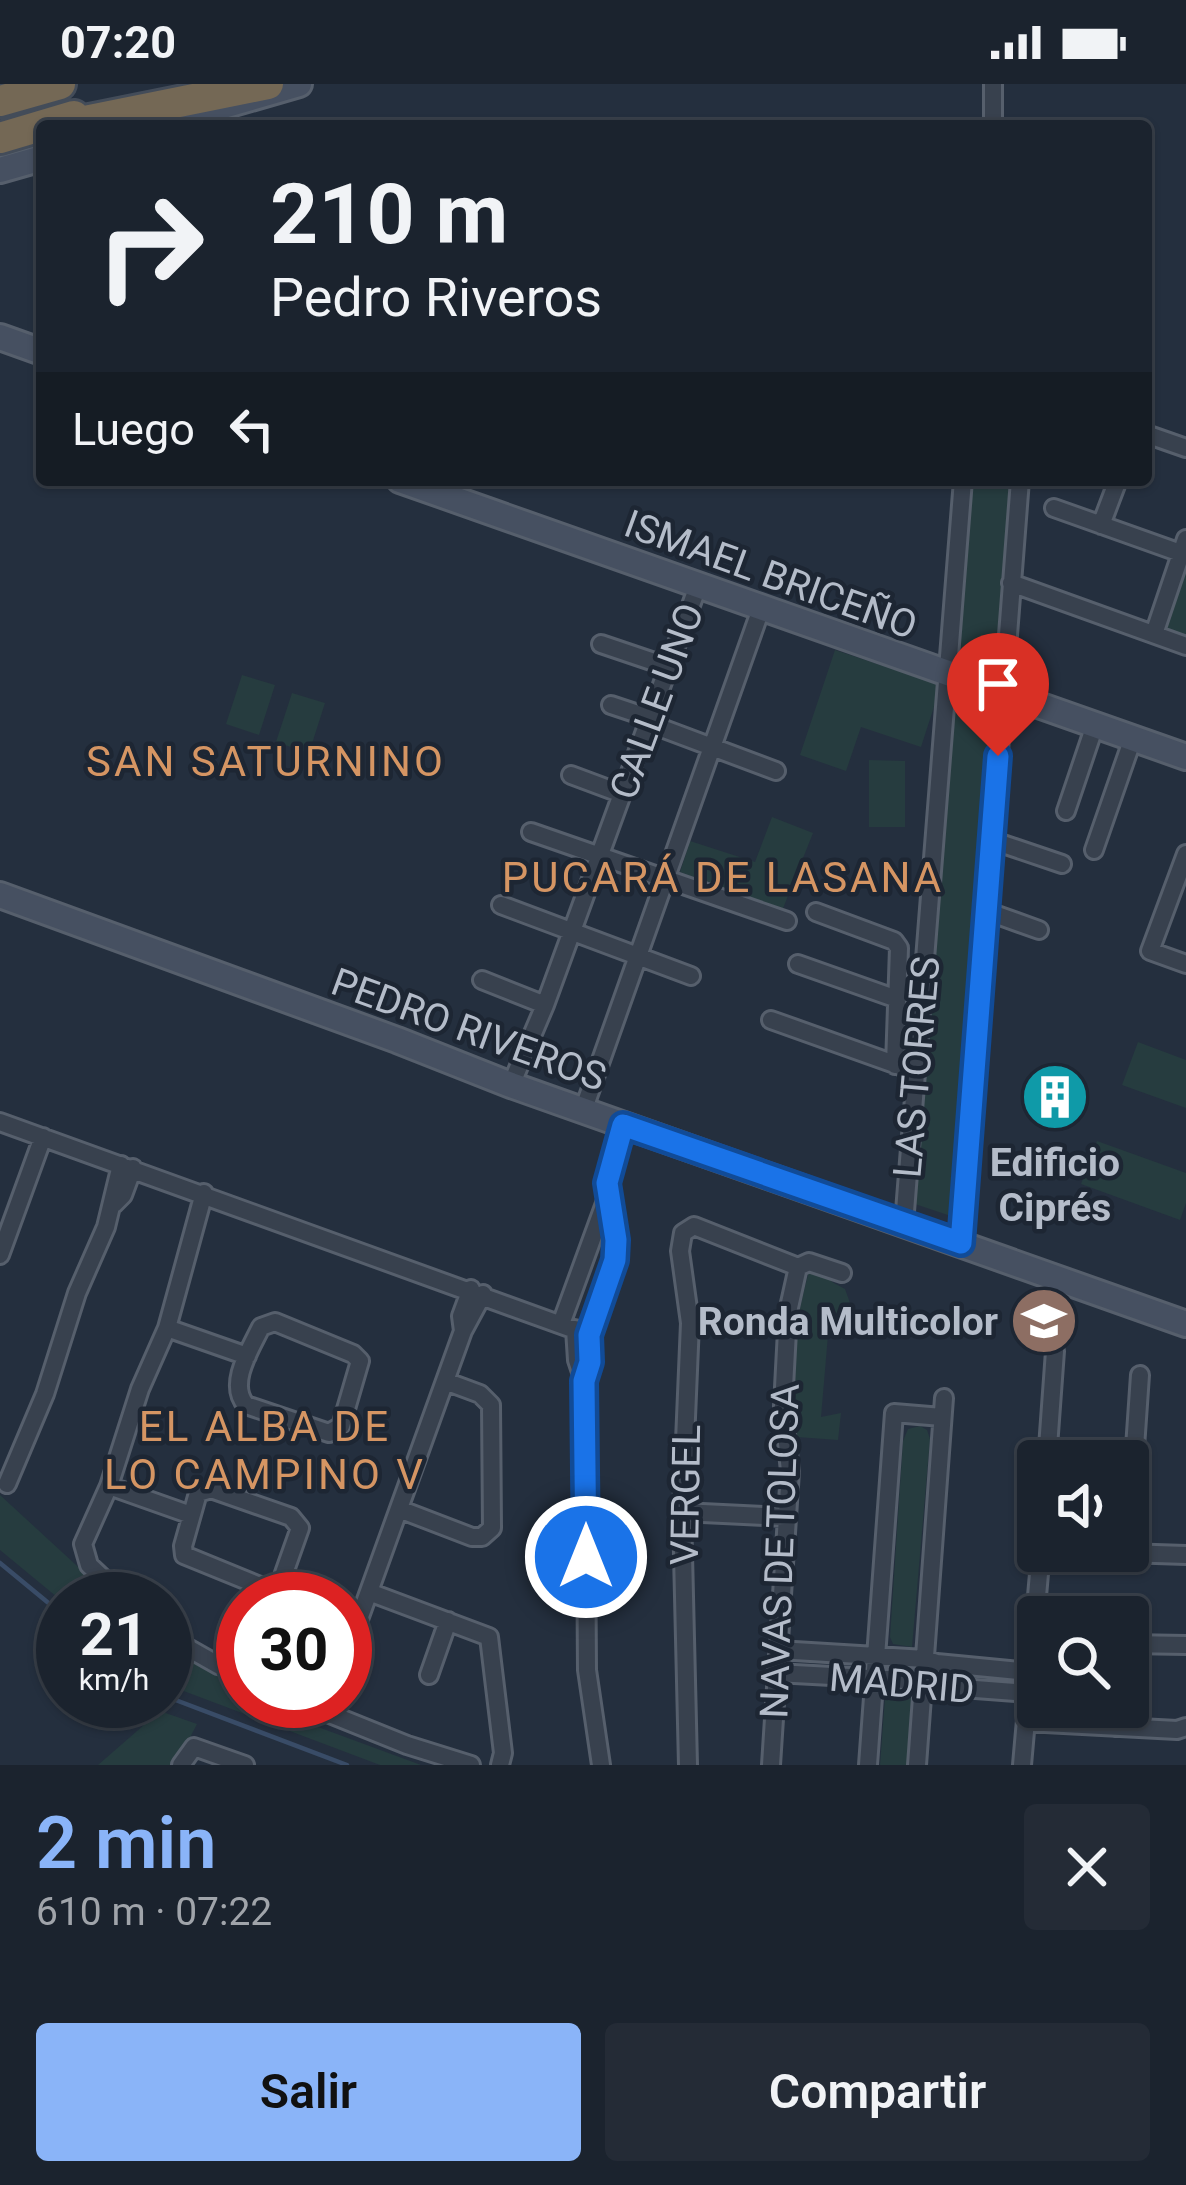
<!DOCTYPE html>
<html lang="es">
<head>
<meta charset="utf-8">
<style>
	body { margin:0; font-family:Roboto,sans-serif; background:#242b36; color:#f1f3f6; height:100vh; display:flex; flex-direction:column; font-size:45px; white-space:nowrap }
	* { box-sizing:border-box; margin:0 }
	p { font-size:39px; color:#a0a4aa }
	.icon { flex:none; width:66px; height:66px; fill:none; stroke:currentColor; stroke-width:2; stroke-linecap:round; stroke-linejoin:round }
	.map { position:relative; height:1681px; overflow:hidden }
	.details { display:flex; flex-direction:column; background:#1b232e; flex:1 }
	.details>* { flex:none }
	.guide { position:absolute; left:36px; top:36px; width:1116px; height:366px; border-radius:12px; box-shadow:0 3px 9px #0004,0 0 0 3px #39404a; background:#1b232e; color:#f1f3f6; overflow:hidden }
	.fabs { position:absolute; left:1017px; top:1356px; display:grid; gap:24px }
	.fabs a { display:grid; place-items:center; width:132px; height:132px; border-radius:12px; background:#1b232e; box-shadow:0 3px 9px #0004,0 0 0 3px #39404a; font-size:60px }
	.speed { position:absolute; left:36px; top:1488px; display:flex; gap:24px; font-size:60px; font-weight:700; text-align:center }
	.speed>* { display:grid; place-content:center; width:156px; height:156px; border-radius:50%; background:#1b232e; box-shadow:0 3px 9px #0004,0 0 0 3px #39404a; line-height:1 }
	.speed small { font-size:30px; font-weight:400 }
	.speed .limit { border:18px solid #d22; background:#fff; color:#111 }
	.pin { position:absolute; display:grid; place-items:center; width:102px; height:102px; color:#fff; margin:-123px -51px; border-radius:50% 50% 50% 0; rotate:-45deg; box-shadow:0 0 12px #0007 }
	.pin .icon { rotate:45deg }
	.me { position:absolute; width:132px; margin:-66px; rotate:0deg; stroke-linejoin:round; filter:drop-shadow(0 0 9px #0008) }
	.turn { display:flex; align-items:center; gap:42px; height:252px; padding:0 36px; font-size:54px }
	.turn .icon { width:156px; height:156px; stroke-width:2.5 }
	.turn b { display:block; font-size:84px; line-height:102px }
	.then { display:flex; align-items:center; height:114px; padding:0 36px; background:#0003; gap:24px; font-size:45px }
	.round { display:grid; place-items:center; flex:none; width:126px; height:126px; border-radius:12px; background:#242b36 }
	.summary { display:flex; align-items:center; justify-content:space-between; height:204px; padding:0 36px }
	h1 { font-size:72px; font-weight:600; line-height:90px; color:#8ab4f8 }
	.button { display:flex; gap:24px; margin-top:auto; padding:24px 36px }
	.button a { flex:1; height:138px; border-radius:12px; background:#8ab4f8; color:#111; font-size:48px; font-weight:600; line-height:138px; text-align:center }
	.button a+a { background:#242b36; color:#f1f3f6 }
	.status { display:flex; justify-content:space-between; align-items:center; height:84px; padding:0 60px; background:#1b232e; direction:ltr }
	.status svg { height:33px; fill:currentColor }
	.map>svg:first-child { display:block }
</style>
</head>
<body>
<div class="status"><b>07:20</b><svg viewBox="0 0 49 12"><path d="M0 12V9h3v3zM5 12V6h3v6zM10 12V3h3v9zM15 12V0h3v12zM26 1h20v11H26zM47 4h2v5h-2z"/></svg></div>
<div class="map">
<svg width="1186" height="1681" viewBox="0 0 1186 1681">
	<rect width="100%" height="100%" fill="#242f3e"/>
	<path fill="#263c3f" d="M 970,396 L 1011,396 L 951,1132 L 915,1120 Z
		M 1186,482 L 1186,553 L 1164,545 Z
		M 835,566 L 941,601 L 921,663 L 861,643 L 846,687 L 800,671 Z
		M 242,591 L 275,601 L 259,651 L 226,640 Z
		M 292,609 L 325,619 L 309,669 L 276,658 Z
		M 869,676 L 905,677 L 905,743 L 869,743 Z
		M 772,733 L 813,749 L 782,827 L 680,788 L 690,757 L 755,778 Z
		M 1138,958 L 1186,976 L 1186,1024 L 1122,1001 Z
		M 1097,1057 L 1186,1089 L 1186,1119 L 1180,1136 L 1081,1100 Z
		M 810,1184 L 829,1190 L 832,1198 L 845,1205 L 858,1241 L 829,1239 L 821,1333 L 841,1329 L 838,1356 L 797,1353 C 783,1297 795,1238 810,1184 Z
		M 920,1342 L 927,1346 L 930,1355 L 912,1563 L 893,1560 L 890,1553 L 903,1357 L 908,1345 Z
		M 0,1411 L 113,1515 L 63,1515 L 63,1518 L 0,1466 Z
		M 165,1558 L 210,1587 L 243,1598 L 243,1617 L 297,1617 L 323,1626 L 318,1643 L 421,1681 L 380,1681 L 165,1600 Z
		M 893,1606 L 912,1612 L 907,1681 L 880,1681 L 885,1614 Z
		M 160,1627 L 197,1640 L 176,1681 L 98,1681 Z"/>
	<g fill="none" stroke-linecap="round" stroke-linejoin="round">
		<path stroke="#394c67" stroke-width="4.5" d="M 0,1479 L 63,1531
			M 165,1612 L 347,1681"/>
		<g stroke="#565f6c" stroke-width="22">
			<path id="street" d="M 993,42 L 993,0
				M 1146,350 L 1186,364
				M 1054,424 L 1186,471
				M 1101,441 L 1118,396
				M 1011,499 L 1186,562
				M 1154,550 L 1186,455
				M 601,560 L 669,583
				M 611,621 L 650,634
				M 648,639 L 776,687
				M 571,691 L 622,710
				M 1066,727 L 1095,641
				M 531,748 L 787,837
				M 991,756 L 1062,780
				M 1094,766 L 1133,654
				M 1186,770 L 1150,867 L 1186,880
				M 501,821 L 691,892
				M 986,827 L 1039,846
				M 816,828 L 894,857 L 899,864 L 895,981
				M 798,880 L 897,915
				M 482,896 L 545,921
				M 771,936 L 900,982
				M 511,1001 L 545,921 L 698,502
				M 583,1027 L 761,525
				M 0,1038 L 589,1251
				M 114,1120 L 123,1111 L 133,1084
				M 904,1140 L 963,396
				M 961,1158 L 1020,396
				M 0,1171 L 43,1053
				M 275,1238 L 353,1270 L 360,1277 L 341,1342 L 329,1349 L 246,1321 C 227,1300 251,1264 261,1243 Z
				M 561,1240 L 607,1114 L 609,1080 L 623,1041
				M 167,1244 L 247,1272
				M 575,1245 L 577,1276 L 584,1297
				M 463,1247 L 461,1232 L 471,1205
				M 1047,1377 L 1055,1267
				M 7,1400 L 45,1310 L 77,1209 L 106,1143 L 121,1081
				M 109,1402 L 191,1431
				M 399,1425 L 472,1453 L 482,1453 L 492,1444 L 491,1321 L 480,1310 L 445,1297
				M 682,1428 L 785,1433
				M 1128,1465 L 1140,1291
				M 1065,1467 L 1186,1471
				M 369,1508 L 489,1553 L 503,1669 L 500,1681
				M 125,1515 L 89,1481 L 83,1460 L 109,1402 L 140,1305 L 167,1244 L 204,1109
				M 275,1515 L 277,1509 L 300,1444 L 291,1433 L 211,1405 L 198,1409 L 183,1462 L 184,1471 L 277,1509
				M 165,1551 L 218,1581 L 243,1584
				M 1128,1560 L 1186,1561
				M 778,1566 L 925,1575 L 937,1579 L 1030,1588
				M 345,1574 L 463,1247 L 483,1210
				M 776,1589 L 924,1597 L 936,1602 L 1028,1609
				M 429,1591 L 448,1537
				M 329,1617 L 325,1628 L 407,1661 L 471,1681
				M 1026,1638 L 1177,1646 L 1186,1643
				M 1115,1643 L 1116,1623
				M 181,1681 L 194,1663 L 245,1681
				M 601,1681 L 587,1586 L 585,1297 L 591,1278 L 589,1251 L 616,1166 L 607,1114
				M 688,1681 L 682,1428 L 690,1239 L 680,1167 L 683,1149 L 694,1142 L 798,1183 L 809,1178 L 842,1189
				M 771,1681 L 790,1387 L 783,1322 L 788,1228 L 798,1183
				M 868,1681 L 894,1329 L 942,1333
				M 917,1681 L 944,1314
				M 1022,1681 L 1041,1467"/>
		</g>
		<g stroke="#565f6c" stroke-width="30">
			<path id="secondary" d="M 154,42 L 299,0
				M 0,86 L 42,74
				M 0,253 L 42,268
				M 400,396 L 1186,673
				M 0,811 L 397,956 L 511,1001 L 1186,1240"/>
		</g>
		<g stroke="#434c59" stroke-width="36">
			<path id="highway" d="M 0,17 L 60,0
				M 60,42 L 268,0
				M 0,54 L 74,32"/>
		</g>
		<use href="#street" stroke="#38414e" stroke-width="16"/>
		<use href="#secondary" stroke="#465061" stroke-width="24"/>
		<use href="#highway" stroke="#746855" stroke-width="30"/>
	</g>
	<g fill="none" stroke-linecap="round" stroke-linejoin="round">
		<g stroke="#114b97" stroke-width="30">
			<path id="route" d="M 586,1473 L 584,1297 L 590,1278 L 589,1251 L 615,1176 L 616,1156 L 607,1099 L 623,1041 L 961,1159 L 998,672"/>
		</g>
		<use href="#route" stroke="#1a73e8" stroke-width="21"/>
	</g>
	<defs>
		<g id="building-disc" transform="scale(3.45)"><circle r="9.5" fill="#0f9aa8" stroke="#1d2633"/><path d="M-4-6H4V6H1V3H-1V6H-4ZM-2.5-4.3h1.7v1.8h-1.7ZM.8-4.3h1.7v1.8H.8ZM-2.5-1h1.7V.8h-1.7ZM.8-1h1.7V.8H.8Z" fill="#fff"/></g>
		<g id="school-disc" transform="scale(3.45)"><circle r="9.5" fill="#8d6e63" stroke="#1d2633"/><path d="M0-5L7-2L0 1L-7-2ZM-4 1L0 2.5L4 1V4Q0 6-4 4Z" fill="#fff"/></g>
	</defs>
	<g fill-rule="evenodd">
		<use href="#building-disc" x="1055" y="1013"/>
		<use href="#school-disc" x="1044" y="1237"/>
	</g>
	<g text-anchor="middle" stroke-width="9" stroke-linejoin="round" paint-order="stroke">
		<g font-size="39" fill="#b4bcc9" stroke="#1d2633">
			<text transform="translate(771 490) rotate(20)" y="14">ISMAEL BRICEÑO</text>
			<text transform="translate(656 617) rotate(-70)" y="14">CALLE UNO</text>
			<text transform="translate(469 945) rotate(20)" y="14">PEDRO RIVEROS</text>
			<text transform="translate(916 983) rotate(-85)" y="14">LAS TORRES</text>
			<text transform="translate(685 1411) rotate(-89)" y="14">VERGEL</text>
			<text transform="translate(779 1467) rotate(-88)" y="14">NAVAS DE TOLOSA</text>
			<text transform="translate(902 1599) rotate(5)" y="14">MADRID</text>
		</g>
		<g font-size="39" font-weight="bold" fill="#b4bcc9" stroke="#1d2633">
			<text x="1055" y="1092">Edificio<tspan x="1055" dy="45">Ciprés</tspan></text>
			<text x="998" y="1251" text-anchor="end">Ronda Multicolor</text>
		</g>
		<g font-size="42" letter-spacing="3" fill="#d59563" stroke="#1d2633">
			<text x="266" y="692">SAN SATURNINO</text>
			<text x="723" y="808">PUCARÁ DE LASANA</text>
			<text x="265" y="1357">EL ALBA DE<tspan x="265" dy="48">LO CAMPINO V</tspan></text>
		</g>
	</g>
</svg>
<div class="fabs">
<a><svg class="icon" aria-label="sound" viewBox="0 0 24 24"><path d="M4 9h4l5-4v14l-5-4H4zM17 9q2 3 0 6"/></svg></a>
<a><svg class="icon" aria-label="search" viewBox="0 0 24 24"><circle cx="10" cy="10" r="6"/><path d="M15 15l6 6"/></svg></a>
</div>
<div class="speed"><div>21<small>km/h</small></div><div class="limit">30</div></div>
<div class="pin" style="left:998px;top:672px;background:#d93025"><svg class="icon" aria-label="arrive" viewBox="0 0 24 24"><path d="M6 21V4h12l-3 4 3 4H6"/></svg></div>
<svg class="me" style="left:586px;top:1473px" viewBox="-20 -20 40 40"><circle r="17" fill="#1a73e8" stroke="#fff" stroke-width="3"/><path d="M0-11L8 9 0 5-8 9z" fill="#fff"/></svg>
<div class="guide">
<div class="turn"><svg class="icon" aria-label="right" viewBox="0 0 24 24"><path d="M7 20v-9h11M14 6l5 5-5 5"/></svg><div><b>210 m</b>Pedro Riveros</div></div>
<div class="then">Luego<svg class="icon" aria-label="left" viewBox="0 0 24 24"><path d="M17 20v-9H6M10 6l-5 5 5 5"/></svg></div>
</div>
</div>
<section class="details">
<div class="summary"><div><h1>2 min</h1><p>610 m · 07:22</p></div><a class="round"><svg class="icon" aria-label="close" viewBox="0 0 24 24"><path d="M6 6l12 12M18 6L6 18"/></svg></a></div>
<div class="button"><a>Salir</a><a>Compartir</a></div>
</section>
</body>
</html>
